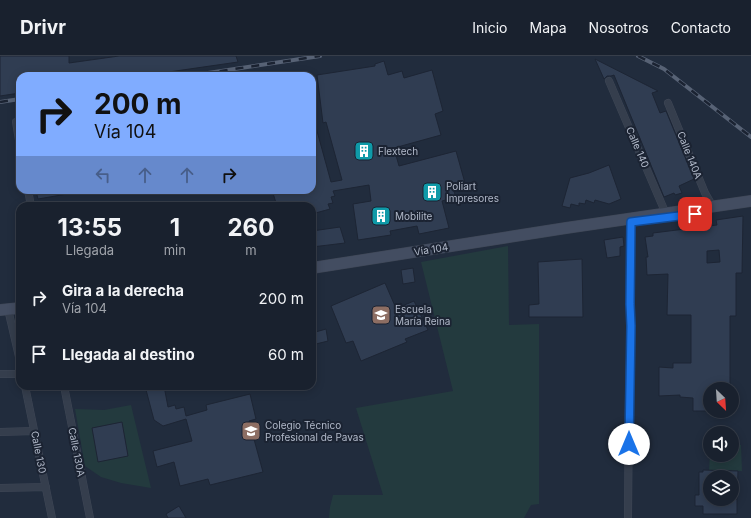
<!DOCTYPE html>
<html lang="es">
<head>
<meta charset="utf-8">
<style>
	body { margin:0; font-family:Inter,sans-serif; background:#222936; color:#f1f3f6; height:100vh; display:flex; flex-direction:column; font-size:15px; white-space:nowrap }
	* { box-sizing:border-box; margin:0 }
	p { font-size:13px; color:#9fa3aa }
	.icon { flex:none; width:22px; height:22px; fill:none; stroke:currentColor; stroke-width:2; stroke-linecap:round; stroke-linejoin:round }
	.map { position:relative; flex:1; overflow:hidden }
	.drawer { position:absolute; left:16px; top:146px; width:300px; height:188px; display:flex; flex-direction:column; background:#19212e; border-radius:12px; box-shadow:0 2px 10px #0003,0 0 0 1px #373e4a }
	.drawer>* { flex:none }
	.guide { position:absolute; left:16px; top:16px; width:300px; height:122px; border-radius:12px; box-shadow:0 2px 10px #0003,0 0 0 1px #373e4a; background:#80acff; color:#111; overflow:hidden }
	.needle { width:26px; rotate:155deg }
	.controls { position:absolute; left:703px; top:326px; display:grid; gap:8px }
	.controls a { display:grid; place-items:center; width:36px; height:36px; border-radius:50%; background:#19212e; box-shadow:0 2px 10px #0003,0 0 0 1px #373e4a; font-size:20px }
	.pin { position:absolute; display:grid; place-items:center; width:34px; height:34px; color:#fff; margin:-17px; border-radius:8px; box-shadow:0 2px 6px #0006 }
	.me { position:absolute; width:44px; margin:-22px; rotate:0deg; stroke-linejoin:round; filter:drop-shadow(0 0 3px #0008) }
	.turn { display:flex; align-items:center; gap:14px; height:84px; padding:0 12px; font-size:18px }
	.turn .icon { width:52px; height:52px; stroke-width:2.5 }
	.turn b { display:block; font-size:28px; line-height:34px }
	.lanes { display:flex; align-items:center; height:38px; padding:0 12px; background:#0003; justify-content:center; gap:20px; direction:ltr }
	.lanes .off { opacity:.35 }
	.eta { display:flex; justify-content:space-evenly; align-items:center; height:68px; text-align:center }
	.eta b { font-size:24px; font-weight:700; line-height:28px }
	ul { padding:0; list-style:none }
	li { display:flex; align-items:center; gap:12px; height:56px; padding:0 12px }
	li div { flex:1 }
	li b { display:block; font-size:15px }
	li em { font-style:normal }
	header { display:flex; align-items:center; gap:24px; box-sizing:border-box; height:56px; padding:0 20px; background:#19212e; border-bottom:1px solid #373e4a }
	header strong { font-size:19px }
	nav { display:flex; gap:22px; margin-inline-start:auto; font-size:14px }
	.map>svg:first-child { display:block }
</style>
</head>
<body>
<header>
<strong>Drivr</strong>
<nav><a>Inicio</a><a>Mapa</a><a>Nosotros</a><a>Contacto</a></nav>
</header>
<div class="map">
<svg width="751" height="462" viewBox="0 0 751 462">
	<rect width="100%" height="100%" fill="#212c3d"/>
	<path fill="#233a3e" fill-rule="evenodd" d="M 508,190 L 509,269 L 539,268 L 539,448 L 531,449 L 524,462 L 329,462 L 330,451 L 333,439 L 383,439 L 356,352 L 453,335 L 421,206 Z
		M 131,349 L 151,432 L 121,427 L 101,421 L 85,410 L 75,353 L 104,354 ZM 122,366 L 128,399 L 98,405 L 92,372 Z
		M 732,389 L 741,389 L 742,415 L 709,414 L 710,399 L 732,399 Z"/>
	<path fill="#303d52" stroke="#1d2534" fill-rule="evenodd" d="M 0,0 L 69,0 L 69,7 L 119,0 L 236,0 L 238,6 L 141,20 L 20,20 L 20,37 L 0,40 Z
		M 595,3 L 658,35 L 652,37 L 660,57 L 666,55 L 694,123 L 679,130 L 682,137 L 675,139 L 674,137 L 664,141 L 614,19 L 611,20 L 607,20 L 604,23 Z
		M 384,5 L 388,19 L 402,15 L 404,22 L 432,14 L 443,55 L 435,58 L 441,79 L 394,92 L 399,110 L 456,95 L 465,127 L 452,130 L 456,141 L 442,145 L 449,172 L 419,178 L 417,170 L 390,175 L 391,179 L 358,184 L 353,148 L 371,145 L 369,129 L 333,135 L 335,140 L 331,141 L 333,147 L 328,148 L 330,153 L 312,158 L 312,150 L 277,150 L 272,134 L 312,134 L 312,64 L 314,64 L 331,126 L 342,124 L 326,66 L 323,67 L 317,19 L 375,10 L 375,8 Z
		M 609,109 L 621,143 L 609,148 L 595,144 L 594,147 L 586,144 L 585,148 L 579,147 L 579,150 L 571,148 L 570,152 L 562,150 L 570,122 L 589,117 Z
		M 44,134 L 73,134 L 73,137 L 38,143 L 36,135 Z
		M 743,160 L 742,217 L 736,217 L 736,260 L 730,260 L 730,333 L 710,333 L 710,355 L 693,355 L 693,342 L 680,341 L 680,339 L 659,340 L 659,311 L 673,312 L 673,307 L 691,307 L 691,259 L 667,259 L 668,218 L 647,219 L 646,201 L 648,201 L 645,181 L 653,180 L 653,177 L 717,169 L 716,164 ZM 719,194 L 720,206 L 707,207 L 707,195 Z
		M 340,171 L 345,187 L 312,191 L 312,175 Z
		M 623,181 L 624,190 L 620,191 L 620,200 L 607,202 L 604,184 Z
		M 582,203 L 583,261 L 529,261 L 529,249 L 539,248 L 538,206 Z
		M 413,212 L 415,226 L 403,228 L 401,214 Z
		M 385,227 L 395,250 L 401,247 L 402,250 L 414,245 L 428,274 L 405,283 L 407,286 L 361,305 L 353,285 L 346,287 L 331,250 Z
		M 326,273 L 328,285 L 312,289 L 312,277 Z
		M 145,330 L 164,330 L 168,351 L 175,349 L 176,353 L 184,351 L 186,360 L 207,354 L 206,349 L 250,338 L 256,363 L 249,365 L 263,416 L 210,429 L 208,423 L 180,430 L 174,406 L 157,411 L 153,395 L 192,385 L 186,363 L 163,370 L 154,364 Z
		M 122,366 L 128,400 L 98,406 L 92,372 Z
		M 703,414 L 738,415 L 737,443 L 732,443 L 732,421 L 710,421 L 710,443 L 737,443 L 737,458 L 703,458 L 703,450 L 695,450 L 695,439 L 699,439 L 699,416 L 703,416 Z
		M 179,450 L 186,462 L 168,462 L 166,458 Z"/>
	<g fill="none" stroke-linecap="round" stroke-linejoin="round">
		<g stroke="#3f4756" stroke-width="8">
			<path id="street" d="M 609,25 L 666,158
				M 668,47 L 705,137 L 713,151
				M 16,66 L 20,90
				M 28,134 L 31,150
				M 8,253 L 20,305
				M 0,318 L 20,318
				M 25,330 L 52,462
				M 64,330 L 90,462
				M 0,376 L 34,375
				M 0,432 L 46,431
				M 628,462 L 629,334 L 631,270 L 630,248 L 631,163"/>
		</g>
		<g stroke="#3f4756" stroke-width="12">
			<path id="secondary" d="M 312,212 L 566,172 L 751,145
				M 0,254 L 20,252"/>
		</g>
		<use href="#street" stroke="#353e4d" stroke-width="7"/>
		<use href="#secondary" stroke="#434d61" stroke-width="11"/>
		<g stroke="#576275" stroke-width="4">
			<path id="rail" d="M 638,0 L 664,13 L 751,81
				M 188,20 L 320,0
				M 0,46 L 20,43"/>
		</g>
		<use href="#rail" stroke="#1b2332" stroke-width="2.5" stroke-dasharray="8" stroke-linecap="butt"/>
	</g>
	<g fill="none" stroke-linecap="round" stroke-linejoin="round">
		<g stroke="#114b97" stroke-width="10">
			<path id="route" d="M 629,388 L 631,270 L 630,248 L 631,166 L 695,158"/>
		</g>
		<use href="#route" stroke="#1a73e8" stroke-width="7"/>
	</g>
	<defs>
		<g id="building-square" transform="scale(1)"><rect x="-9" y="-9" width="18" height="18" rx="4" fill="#0f9aa8" stroke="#1b2332"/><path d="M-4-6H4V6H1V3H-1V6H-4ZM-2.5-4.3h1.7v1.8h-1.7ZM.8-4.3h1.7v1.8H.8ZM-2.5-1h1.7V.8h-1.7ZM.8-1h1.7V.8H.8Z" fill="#fff"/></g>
		<g id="school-square" transform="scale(1)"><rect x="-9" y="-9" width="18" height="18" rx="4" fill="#8d6e63" stroke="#1b2332"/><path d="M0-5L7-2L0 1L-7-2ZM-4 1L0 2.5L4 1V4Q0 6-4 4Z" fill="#fff"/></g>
	</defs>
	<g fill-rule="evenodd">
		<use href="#building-square" x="364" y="95"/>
		<use href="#building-square" x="432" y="136"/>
		<use href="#building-square" x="381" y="160"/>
		<use href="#school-square" x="381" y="259"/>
		<use href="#school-square" x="251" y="375"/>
	</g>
	<g text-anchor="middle" stroke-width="4" stroke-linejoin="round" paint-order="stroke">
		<g font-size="10" fill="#b1b9c9" stroke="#1b2332">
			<text transform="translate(638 91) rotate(67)" y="4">Calle 140</text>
			<text transform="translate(690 99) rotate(68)" y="4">Calle 140A</text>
			<text transform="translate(431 193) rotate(-9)" y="4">Vía 104</text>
			<text transform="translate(39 396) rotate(79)" y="4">Calle 130</text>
			<text transform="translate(77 396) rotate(79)" y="4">Calle 130A</text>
		</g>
		<g font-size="10" fill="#b1b9c9" stroke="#1b2332" text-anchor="start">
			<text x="378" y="99">Flextech</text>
			<text x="446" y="134">Poliart<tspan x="446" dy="12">Impresores</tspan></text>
			<text x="395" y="164">Mobilite</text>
			<text x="395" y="257">Escuela<tspan x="395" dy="12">María Reina</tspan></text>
			<text x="265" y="373">Colegio Técnico<tspan x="265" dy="12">Profesional de Pavas</tspan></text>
		</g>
	</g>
</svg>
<div class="controls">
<a><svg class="needle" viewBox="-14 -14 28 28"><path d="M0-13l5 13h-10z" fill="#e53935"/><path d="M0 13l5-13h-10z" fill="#9fa3aa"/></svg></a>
<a><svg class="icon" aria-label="sound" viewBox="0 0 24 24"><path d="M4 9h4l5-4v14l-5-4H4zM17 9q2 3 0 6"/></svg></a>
<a><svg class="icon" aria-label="layers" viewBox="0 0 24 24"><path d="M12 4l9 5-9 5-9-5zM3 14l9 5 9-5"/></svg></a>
</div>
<div class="pin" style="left:695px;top:158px;background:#d93025"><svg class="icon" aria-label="arrive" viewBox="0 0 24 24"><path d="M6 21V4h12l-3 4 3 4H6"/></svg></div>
<svg class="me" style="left:629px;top:388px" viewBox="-20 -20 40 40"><circle r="19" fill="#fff"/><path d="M0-13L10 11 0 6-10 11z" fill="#1a73e8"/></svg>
<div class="guide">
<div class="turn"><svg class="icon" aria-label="right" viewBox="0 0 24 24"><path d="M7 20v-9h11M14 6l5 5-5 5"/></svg><div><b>200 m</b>Vía 104</div></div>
<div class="lanes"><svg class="icon off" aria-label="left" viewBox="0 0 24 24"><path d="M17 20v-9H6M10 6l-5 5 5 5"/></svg><svg class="icon off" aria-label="ahead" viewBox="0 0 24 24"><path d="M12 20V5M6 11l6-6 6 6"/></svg><svg class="icon off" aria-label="ahead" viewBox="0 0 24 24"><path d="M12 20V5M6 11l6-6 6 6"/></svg><svg class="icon" aria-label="right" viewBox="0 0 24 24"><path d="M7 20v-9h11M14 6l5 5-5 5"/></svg></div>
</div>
<section class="drawer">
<div class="eta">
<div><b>13:55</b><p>Llegada</p></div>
<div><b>1</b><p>min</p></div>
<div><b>260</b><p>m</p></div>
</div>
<ul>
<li><svg class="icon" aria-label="right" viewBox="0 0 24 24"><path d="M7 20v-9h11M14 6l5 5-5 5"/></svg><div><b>Gira a la derecha</b><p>Vía 104</p></div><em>200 m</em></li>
<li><svg class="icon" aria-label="arrive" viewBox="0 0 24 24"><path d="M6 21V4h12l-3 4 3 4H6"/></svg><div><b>Llegada al destino</b></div><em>60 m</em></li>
</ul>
</section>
</div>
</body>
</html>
